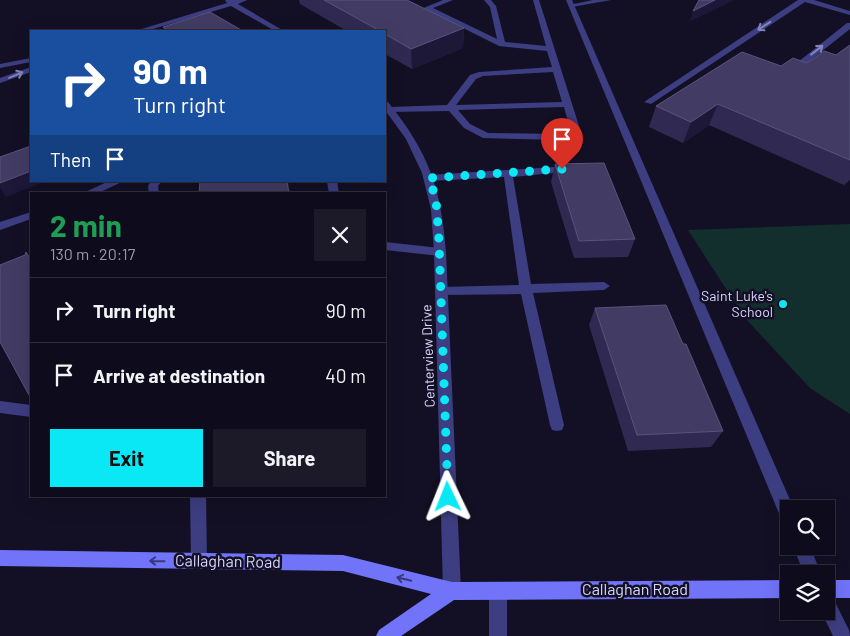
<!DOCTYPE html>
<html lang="en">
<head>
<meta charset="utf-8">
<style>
	body { margin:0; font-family:Barlow,sans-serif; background:#1c1a29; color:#f1f3f6; height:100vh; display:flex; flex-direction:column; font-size:19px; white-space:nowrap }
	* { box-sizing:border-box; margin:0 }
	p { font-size:16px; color:#9b9ba3 }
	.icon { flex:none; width:28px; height:28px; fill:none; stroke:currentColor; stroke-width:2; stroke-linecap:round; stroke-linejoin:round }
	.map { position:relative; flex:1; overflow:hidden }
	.drawer { position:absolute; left:30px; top:192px; width:356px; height:305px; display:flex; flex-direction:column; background:#0e0c1c; border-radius:0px; box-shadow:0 5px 20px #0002,0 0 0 1px #2e2c3b }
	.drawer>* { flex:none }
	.guide { position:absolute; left:30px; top:30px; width:356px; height:152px; border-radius:0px; box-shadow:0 5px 20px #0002,0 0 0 1px #2e2c3b; background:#1a4fa0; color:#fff; overflow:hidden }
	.buttons { position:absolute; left:780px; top:500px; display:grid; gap:10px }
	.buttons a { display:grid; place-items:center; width:55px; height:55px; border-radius:0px; background:#0e0c1c; box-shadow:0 5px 20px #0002,0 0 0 1px #2e2c3b; font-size:25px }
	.pin { position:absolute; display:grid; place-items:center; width:42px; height:42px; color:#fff; margin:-51px -21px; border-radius:50% 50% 50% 0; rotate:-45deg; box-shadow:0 0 5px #0007 }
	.pin .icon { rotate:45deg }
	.me { position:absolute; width:55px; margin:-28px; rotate:358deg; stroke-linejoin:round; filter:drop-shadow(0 0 4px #0008) }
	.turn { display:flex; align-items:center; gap:18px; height:105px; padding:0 20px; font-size:22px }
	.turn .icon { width:65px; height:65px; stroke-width:2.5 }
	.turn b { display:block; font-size:35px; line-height:42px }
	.then { display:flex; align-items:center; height:48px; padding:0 20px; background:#0003; gap:10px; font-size:19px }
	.round { display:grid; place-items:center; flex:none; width:52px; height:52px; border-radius:0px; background:#1c1a29 }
	.headline { display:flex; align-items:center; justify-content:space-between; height:85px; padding:0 20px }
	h1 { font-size:30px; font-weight:700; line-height:38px; color:#1e9e55 }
	.cta { display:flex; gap:10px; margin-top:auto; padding:10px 20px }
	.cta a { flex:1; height:58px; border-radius:0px; background:#0ae8f5; color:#111; font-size:20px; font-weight:700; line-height:58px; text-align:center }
	.cta a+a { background:#1c1a29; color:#f1f3f6 }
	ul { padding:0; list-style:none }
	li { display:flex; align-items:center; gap:15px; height:65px; padding:0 20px; border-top:1px solid #2e2c3b }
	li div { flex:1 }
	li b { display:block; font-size:19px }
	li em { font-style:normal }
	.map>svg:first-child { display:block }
</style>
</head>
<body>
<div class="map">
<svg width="850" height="636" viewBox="0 0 850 636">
	<rect width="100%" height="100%" fill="#131025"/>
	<path fill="#132f2d" d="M 850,224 L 850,414 L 810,388 L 745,318 L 688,230 Z"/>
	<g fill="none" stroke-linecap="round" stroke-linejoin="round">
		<path fill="#3d3d82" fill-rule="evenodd" d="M 443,0 L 453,0 L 433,8 L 497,39 L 490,7 L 484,0 L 491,0 L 496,6 L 505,42 L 546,46 L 533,0 L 539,0 L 580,129 L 575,137 L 563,140 L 483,138 L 464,128 L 449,111 L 387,112 L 387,108 L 390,107 L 447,105 L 470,75 L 479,72 L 552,67 L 547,51 L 499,46 L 427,10 L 421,9 ZM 553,72 L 562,102 L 456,105 L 476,79 L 483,76 ZM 564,107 L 570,129 L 568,133 L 563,134 L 488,133 L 470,124 L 458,110 Z
			M 566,0 L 572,0 L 794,509 L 789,509 L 789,525 L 783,523 Z
			M 798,0 L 814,0 L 850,11 L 850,15 L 805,2 L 651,104 L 644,102 Z
			M 847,23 L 850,23 L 850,29 L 798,70 L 786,71 L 786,67 L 793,66 Z
			M 570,166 L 573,167 L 573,171 L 513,177 L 531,284 L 604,282 L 610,286 L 604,290 L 533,293 L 564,425 L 562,430 L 557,431 L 552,430 L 550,425 L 521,294 L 441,295 L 435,291 L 441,287 L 519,285 L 504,177 L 429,181 L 424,178 L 429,175 Z
			M 109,181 L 124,181 L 96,194 L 81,194 Z
			M 151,181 L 162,181 L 158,186 L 159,194 L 149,194 L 148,186 Z
			M 327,181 L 337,181 L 339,194 L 329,194 Z
			M 31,212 L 31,219 L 0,230 L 0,222 Z
			M 385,242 L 440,248 L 446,252 L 440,256 L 385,250 Z
			M 0,401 L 31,405 L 31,417 L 0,413 Z
			M 190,496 L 206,496 L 207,561 L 205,567 L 199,569 L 193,567 L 191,561 Z
			M 793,546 L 810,546 L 821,574 L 804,574 Z
			M 498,582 L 504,585 L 507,591 L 507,636 L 489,636 L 489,591 L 492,585 Z
			M 826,593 L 832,596 L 849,630 L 850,636 L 833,636 L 821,611 L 826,611 Z"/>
		<path fill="#3d3d82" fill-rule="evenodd" d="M 225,0 L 247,0 L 238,4 L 284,31 L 275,31 L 231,6 L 146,31 L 135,31 L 227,3 Z
			M 593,0 L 611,0 L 572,7 L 569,5 Z
			M 31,58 L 31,62 L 0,68 L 0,64 Z
			M 31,67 L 31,72 L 0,83 L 0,78 Z
			M 385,101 L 388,102 C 429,153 441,188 446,252 L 461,591 L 458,597 L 452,600 L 446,597 L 443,591 L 434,252 L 431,209 L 422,173 L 406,139 L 385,110 Z"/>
		<path fill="#7174f9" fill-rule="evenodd" d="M 0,550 L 343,555 L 452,582 L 789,580 L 789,598 L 454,600 L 401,636 L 376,636 L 379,630 L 431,594 L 343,571 L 0,566 Z
			M 826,580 L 850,580 L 850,598 L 826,598 Z"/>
	</g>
	<path fill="#302a52" d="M 299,0 L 407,0 L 464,28 L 463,48 L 412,69 L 385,54 L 385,31 L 347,31 L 300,4 Z
		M 163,27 L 243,31 L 164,31 Z
		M 850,45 L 850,180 L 844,185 L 709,125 L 683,143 L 649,127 L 656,106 L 781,66 L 807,63 L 836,55 Z
		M 555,164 L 635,239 L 628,257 L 574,258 L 551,182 Z
		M 595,308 L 683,344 L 723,431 L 711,447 L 628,451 L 589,325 Z"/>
	<path fill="#1d1838" d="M 715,0 L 734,0 L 689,22 L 693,11 Z
		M 464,28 L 463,48 L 412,69 L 411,49 Z
		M 718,104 L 709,125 L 683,143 L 691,122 Z
		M 31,171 L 31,181 L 46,181 L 6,197 L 0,188 L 0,183 Z
		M 287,181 L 289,181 L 290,194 L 289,194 Z"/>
	<path fill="#423c64" stroke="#59547c" d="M 324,0 L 407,0 L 464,28 L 411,49 L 385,34 L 385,31 L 380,31 Z
		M 699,0 L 715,0 L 693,11 Z
		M 210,12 L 243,31 L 169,31 L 163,27 Z
		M 850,45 L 850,160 L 718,104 L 691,122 L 656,106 L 742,52 L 781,66 L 793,58 L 807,63 L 824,51 L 836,55 Z
		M 31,146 L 31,171 L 0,183 L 0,157 Z
		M 604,163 L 635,239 L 579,241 L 555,164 Z
		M 200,181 L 287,181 L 289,194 L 199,194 Z
		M 26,252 L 31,260 L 31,394 L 29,395 L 0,342 L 0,265 L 25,255 Z
		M 666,305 L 683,344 L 686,344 L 723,431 L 637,435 L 595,308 Z"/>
	<defs><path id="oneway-shaft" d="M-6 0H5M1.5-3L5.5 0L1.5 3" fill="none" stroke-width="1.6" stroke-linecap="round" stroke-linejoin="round" transform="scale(1.25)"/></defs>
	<g stroke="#8382b9">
		<use href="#oneway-shaft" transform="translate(764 26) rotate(147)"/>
		<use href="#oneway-shaft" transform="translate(817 50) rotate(-38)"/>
		<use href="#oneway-shaft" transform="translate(16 75) rotate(-23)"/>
	</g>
	<g stroke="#39387a">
		<use href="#oneway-shaft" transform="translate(157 561) rotate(-179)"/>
		<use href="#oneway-shaft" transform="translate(404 579) rotate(-166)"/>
	</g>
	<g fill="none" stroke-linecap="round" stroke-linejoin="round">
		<path stroke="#0ae8f5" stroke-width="9" stroke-dasharray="0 16.2" d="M 448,497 L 439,240 L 436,199 L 429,178 L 562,169"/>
	</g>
	<circle fill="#0ae8f5" stroke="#131025" stroke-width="2" cx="783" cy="304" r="5"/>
	<g text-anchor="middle" stroke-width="5" stroke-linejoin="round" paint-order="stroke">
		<g font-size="14" fill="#d8d6fd" stroke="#131025" text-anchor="end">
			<text x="773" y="301">Saint Luke's<tspan x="773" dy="16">School</tspan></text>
		</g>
		<g font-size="14" fill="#d8d6fd" stroke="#131025">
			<text transform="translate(428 356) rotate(-92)" y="5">Centerview Drive</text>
		</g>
		<g font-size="16" fill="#d8d6fd" stroke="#131025">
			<text transform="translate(228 561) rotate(1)" y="6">Callaghan Road</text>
			<text x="635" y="595">Callaghan Road</text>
		</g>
	</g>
</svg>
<div class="buttons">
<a><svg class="icon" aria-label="search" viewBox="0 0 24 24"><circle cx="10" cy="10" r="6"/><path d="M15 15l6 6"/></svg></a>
<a><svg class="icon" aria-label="layers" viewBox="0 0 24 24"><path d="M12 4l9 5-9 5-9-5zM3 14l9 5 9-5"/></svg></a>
</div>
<div class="pin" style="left:562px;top:169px;background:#d93025"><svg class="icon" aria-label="arrive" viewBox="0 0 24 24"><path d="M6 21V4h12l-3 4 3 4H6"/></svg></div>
<svg class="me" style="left:448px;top:497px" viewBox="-20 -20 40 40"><path d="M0-17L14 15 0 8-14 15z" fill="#0ae8f5" stroke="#fff" stroke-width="4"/></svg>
<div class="guide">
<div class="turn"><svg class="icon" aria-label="right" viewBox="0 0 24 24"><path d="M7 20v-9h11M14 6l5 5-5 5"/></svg><div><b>90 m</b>Turn right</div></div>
<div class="then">Then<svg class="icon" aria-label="arrive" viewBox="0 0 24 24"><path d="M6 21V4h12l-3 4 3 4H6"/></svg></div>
</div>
<section class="drawer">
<div class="headline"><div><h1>2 min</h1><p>130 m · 20:17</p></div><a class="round"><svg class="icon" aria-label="close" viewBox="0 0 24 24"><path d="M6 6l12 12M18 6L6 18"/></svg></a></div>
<ul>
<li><svg class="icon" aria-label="right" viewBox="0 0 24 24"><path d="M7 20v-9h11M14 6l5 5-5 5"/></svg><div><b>Turn right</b></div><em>90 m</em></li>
<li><svg class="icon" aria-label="arrive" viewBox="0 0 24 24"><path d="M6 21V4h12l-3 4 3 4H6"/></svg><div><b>Arrive at destination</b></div><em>40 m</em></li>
</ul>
<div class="cta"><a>Exit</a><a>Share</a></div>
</section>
</div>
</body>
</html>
